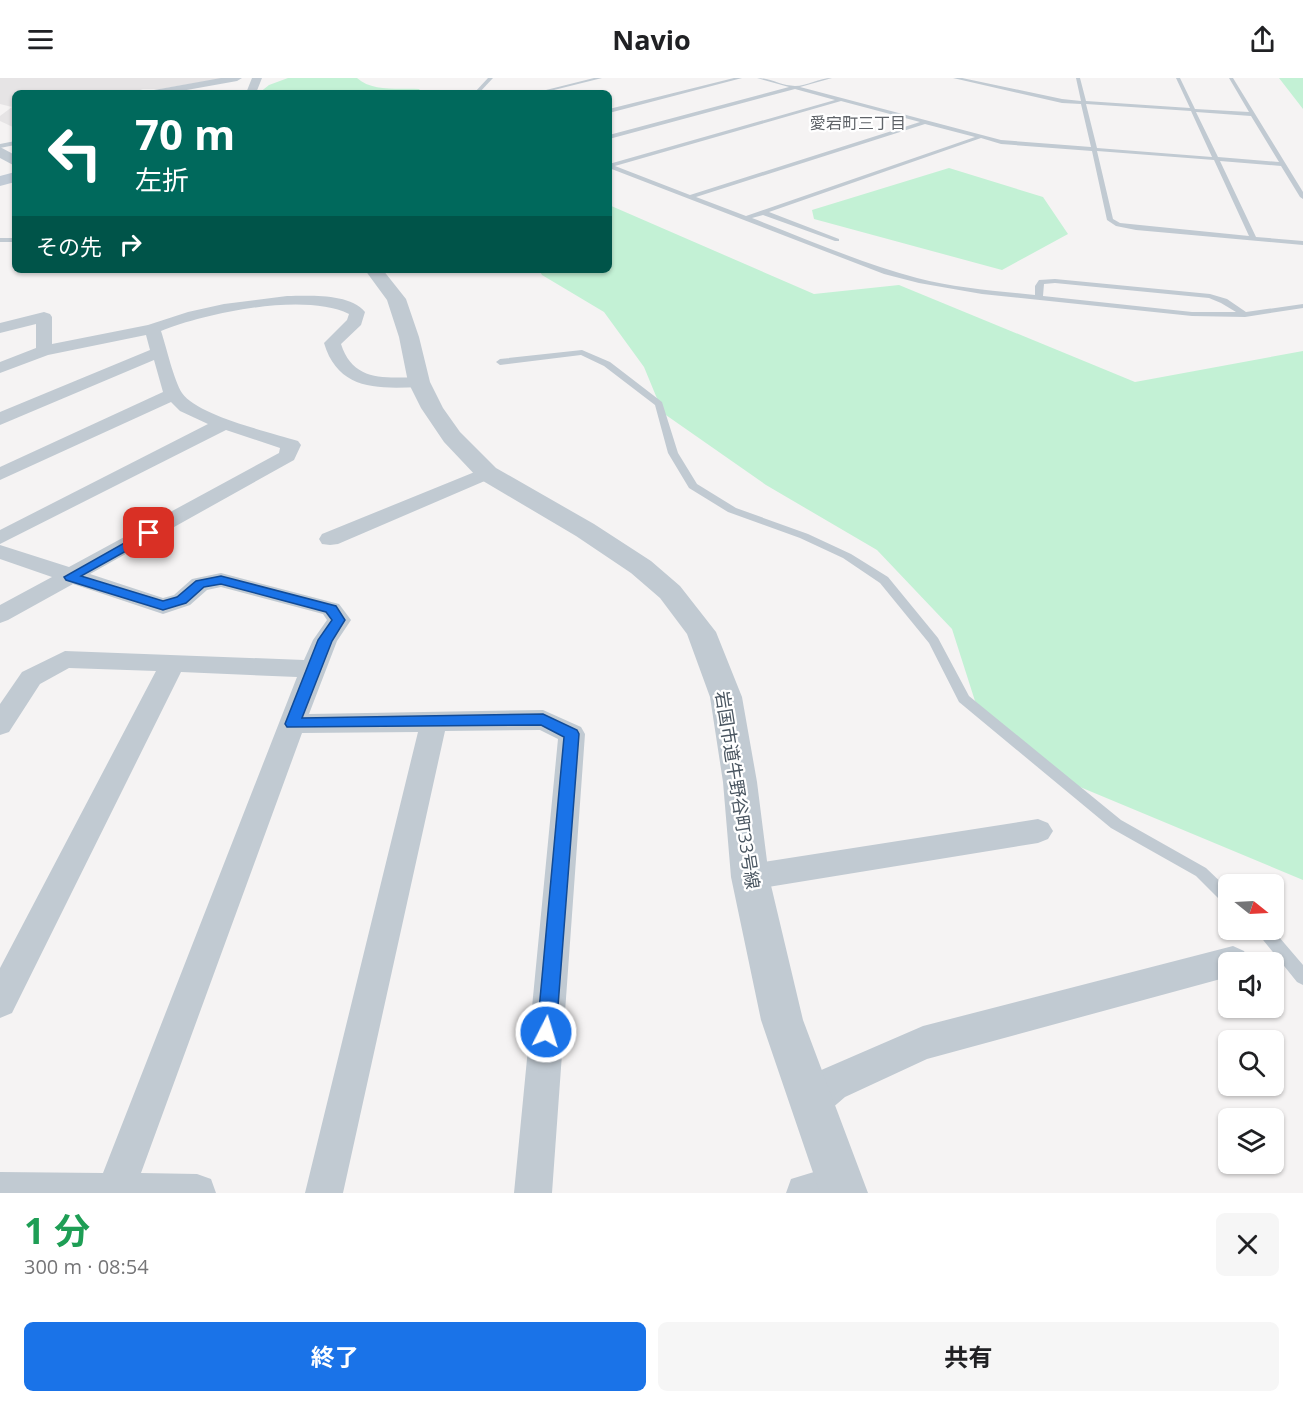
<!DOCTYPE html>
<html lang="ja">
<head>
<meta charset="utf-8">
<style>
	body { margin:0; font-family:"Open Sans","Noto Sans JP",sans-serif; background:#f6f6f6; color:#202124; height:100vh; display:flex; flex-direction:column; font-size:22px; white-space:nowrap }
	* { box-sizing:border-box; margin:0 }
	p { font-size:20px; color:#757577 }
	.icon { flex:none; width:33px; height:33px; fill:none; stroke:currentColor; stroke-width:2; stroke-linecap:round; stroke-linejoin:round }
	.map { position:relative; height:1115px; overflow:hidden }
	.drawer { display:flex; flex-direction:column; background:#fff; flex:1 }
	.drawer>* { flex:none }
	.guide { position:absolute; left:12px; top:12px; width:600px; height:183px; border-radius:9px; box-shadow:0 2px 4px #0004; background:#00695c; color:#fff; overflow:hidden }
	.needle { width:39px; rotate:108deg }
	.tools { position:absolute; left:1218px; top:796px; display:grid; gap:12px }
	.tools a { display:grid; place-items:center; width:66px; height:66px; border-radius:9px; background:#fff; box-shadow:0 2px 4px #0004; font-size:30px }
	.pin { position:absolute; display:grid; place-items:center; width:51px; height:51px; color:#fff; margin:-26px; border-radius:12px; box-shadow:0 3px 9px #0006 }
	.me { position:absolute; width:66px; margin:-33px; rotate:5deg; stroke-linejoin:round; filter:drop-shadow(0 0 4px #0008) }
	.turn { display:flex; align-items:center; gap:21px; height:126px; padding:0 24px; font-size:27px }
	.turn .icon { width:78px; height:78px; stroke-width:2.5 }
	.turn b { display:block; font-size:42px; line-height:51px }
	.then { display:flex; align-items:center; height:57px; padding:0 24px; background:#0003; gap:12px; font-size:22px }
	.round { display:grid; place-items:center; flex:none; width:63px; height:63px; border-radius:9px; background:#f6f6f6 }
	.summary { display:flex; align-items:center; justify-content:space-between; height:102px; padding:0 24px }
	h1 { font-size:36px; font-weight:700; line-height:45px; color:#1e9e55 }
	.button { display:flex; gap:12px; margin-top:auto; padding:12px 24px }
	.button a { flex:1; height:69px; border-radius:9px; background:#1a73e8; color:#fff; font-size:24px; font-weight:700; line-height:69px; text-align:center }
	.button a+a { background:#f6f6f6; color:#202124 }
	header { display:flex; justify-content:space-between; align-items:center; height:78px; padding:0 24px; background:#fff; font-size:27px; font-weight:700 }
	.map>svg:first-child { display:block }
</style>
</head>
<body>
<header><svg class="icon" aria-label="menu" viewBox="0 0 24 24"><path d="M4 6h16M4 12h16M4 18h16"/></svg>Navio<svg class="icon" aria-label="share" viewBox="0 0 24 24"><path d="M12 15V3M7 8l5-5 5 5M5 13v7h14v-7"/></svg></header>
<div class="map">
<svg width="1303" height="1115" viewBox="0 0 1303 1115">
	<rect width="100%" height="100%" fill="#f5f3f3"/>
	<path fill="#e6e4e5" d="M 0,0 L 225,0 L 160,11 L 143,11 L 132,15 L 15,15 L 15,50 L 0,43 L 0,38 L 12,29 L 0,26 Z"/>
	<path fill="#c3f1d5" d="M 288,0 L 357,0 C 372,14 399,10 419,11 L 422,15 L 259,15 L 269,7 Z
		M 1279,0 L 1303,0 L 1303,31 Z
		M 949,90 L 1043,119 L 1068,156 L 1002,192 L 814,141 L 812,132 Z
		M 609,127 L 814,216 L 899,207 L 1135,304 L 1303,273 L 1303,802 L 1044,694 L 975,623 L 952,551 L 877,472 L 766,407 L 663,335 L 644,289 L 604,234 L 542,197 L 539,192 L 609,192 Z"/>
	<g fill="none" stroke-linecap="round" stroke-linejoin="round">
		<path fill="#c1cad2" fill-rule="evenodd" d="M 488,0 L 493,0 L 479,15 L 474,15 Z
			M 594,0 L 602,0 L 542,15 L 534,15 Z
			M 734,0 L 742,0 L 609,35 L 609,31 Z
			M 757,0 C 770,0 782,8 795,8 C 807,8 819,0 832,0 L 800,9 L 1001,62 L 1091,69 L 1081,26 L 1062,25 L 953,0 L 962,0 L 1062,21 L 1081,23 L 1076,0 L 1080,0 L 1086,23 L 1190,30 L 1176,0 L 1180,0 L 1195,31 L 1249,34 L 1229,0 L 1233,0 L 1303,114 L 1303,121 L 1300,119 L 1281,88 L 1220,83 L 1256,159 L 1303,163 L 1303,167 L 1136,152 L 1116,148 L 1107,142 L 1092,73 L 1001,66 L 981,60 L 769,134 L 839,161 L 839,163 L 835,163 L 763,137 L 752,140 C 806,161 861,185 917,200 C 955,210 996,213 1035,217 L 1035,208 L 1039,202 L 1055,201 L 1210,216 L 1227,221 L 1246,234 L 1303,226 L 1303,230 L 1245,239 L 1192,238 L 982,216 L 919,205 L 884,196 L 609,90 L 609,86 L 835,22 L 795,11 L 609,61 L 609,57 L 789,9 ZM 841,23 L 920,44 L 690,117 L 615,88 ZM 1086,26 L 1191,33 L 1212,79 L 1097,70 ZM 1196,34 L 1251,38 L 1279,84 L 1218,79 ZM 925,46 L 975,59 L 746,138 L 696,119 ZM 1097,73 L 1214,82 L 1249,158 L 1120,145 L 1113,141 ZM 1055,205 L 1209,220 L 1221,225 L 1236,234 L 1192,234 L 1043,218 L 1044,206 Z
			M 15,63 L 15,67 L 0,70 L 0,66 Z
			M 0,160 L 15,160 L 15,164 L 0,164 Z
			M 582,272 L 610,284 L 662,324 L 678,375 L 697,406 L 736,430 L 808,456 L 851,476 L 888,499 L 938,560 L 969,618 L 1121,742 L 1206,790 L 1228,811 L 1228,826 L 1223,825 L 1196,798 L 1111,750 L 959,624 L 929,565 L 880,505 L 843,480 L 800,460 L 728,434 L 689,410 L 668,375 L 655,327 L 604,288 L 581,277 L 500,287 L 496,284 L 500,281 Z
			M 1255,852 L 1273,852 L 1303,887 L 1303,907 L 1297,904 Z"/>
		<path fill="#c1cad2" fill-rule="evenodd" d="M 221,0 L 242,0 L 237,3 L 170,15 L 149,15 L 154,12 Z
			M 252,0 L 262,0 L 256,15 L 246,15 Z
			M 287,218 C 310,218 349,215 365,234 L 361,247 L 341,266 C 353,304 385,300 419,299 L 425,300 L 428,304 L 425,308 L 419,309 C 377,311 338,312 324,265 L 347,242 L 349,236 C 304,214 206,235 161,253 C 166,268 174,303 182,315 C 198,338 270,354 298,363 L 301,367 L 294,382 L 90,496 L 163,520 L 174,517 L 192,501 L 221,495 L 339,526 L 351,542 L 337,563 L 309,636 L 543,632 L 581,649 L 585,656 L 552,1115 L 514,1115 L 558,661 L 540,652 L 445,653 L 343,1115 L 305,1115 L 418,654 L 302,655 L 141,1095 L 197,1096 L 211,1101 L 216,1115 L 0,1115 L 0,1094 L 103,1095 L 297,599 L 181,594 L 12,935 L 0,940 L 0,890 L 156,593 L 69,590 L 40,606 L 9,654 L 0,657 L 0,626 L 22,594 L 65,573 L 304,582 L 313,562 L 327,542 L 323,536 L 221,509 L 207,512 L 190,527 L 163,536 L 73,506 L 8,542 L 0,545 L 0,527 L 52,499 L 0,481 L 0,467 L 69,489 L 279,375 L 280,370 L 226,352 L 0,466 L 0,452 L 208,346 L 180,333 L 171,324 L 0,402 L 0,389 L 163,314 L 154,282 L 0,347 L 0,334 L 150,272 L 146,257 L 48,277 L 0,295 L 0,284 L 36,270 L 36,246 L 0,255 L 0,245 L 44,234 L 50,236 L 52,239 L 52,266 L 148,247 L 188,234 L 224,226 Z
			M 487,389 L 494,391 L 497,395 L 494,399 L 338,466 L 330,467 L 322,466 L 319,461 L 322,456 Z
			M 1038,741 L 1048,745 L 1053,753 L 1048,761 L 1038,765 L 750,812 L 739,808 L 735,799 L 739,790 L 750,786 Z
			M 1233,868 L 1244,873 L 1249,883 L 1248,885 L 1228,885 L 1228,899 L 927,981 L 845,1019 L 823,1038 L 810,1043 L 797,1038 L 792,1025 L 797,1012 L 819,993 L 923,948 Z
			M 840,1086 L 854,1091 L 859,1105 L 855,1115 L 786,1115 L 791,1101 Z"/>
		<path fill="#c1cad2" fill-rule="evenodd" d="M 0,69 L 15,77 L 15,88 L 0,80 Z
			M 365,192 L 383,192 L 406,221 L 419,259 L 430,304 L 443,330 L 460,354 L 496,390 L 594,446 L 651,483 L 680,508 L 716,554 L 742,619 L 757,704 L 769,799 L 803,942 L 868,1115 L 820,1115 L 761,942 L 731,799 L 723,704 L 710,619 L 687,556 L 660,520 L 631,495 L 576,458 L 478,400 L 444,364 L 421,330 L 408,304 L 399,259 L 387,222 Z"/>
		<path fill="#c1cbd6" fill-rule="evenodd" d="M 15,94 L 15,104 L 0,108 L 0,98 Z"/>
	</g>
	<path fill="#1a73e8" stroke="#114b97" stroke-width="1.5" d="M 149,451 L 153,453 L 153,458 L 81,498 L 163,523 L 177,519 L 196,503 L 221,498 L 336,528 L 345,542 L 332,563 L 302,640 L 543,636 L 577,652 L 579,656 L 556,954 L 553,961 L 546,964 L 540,961 L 537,954 L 564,659 L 541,647 L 287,649 L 285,646 L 318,562 L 332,542 L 326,534 L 221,506 L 204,509 L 186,525 L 163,532 L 66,502 L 64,499 Z"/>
	<g text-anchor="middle" stroke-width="4.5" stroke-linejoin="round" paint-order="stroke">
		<g font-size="16" fill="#5f6368" stroke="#fff">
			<text x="858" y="51">愛宕町三丁目</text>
		</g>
		<g font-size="18" fill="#4a5661" stroke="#fff">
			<text transform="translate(737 712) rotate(81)" y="6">岩国市道牛野谷町33号線</text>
		</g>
	</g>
</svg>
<div class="tools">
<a><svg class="needle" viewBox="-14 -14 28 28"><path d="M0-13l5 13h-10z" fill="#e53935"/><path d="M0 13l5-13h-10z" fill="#757577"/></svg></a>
<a><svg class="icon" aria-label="sound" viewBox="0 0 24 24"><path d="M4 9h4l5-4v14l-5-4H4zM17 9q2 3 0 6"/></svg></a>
<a><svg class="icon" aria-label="search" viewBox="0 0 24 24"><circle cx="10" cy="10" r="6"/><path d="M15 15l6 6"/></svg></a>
<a><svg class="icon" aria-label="layers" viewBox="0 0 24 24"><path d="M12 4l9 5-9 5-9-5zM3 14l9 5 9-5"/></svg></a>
</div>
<div class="pin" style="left:149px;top:455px;background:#d93025"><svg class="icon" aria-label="arrive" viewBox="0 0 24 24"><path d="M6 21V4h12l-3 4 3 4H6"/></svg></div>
<svg class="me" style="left:546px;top:954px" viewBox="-20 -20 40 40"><circle r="17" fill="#1a73e8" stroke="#fff" stroke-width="3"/><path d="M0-11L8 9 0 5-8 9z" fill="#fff"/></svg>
<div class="guide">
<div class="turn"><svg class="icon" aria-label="left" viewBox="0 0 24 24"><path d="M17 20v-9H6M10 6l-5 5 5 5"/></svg><div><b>70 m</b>左折</div></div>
<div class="then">その先<svg class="icon" aria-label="right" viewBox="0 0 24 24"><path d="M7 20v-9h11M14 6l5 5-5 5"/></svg></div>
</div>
</div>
<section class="drawer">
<div class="summary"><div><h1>1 分</h1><p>300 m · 08:54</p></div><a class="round"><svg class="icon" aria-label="close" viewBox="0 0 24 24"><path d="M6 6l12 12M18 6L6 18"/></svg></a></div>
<div class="button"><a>終了</a><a>共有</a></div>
</section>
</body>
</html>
